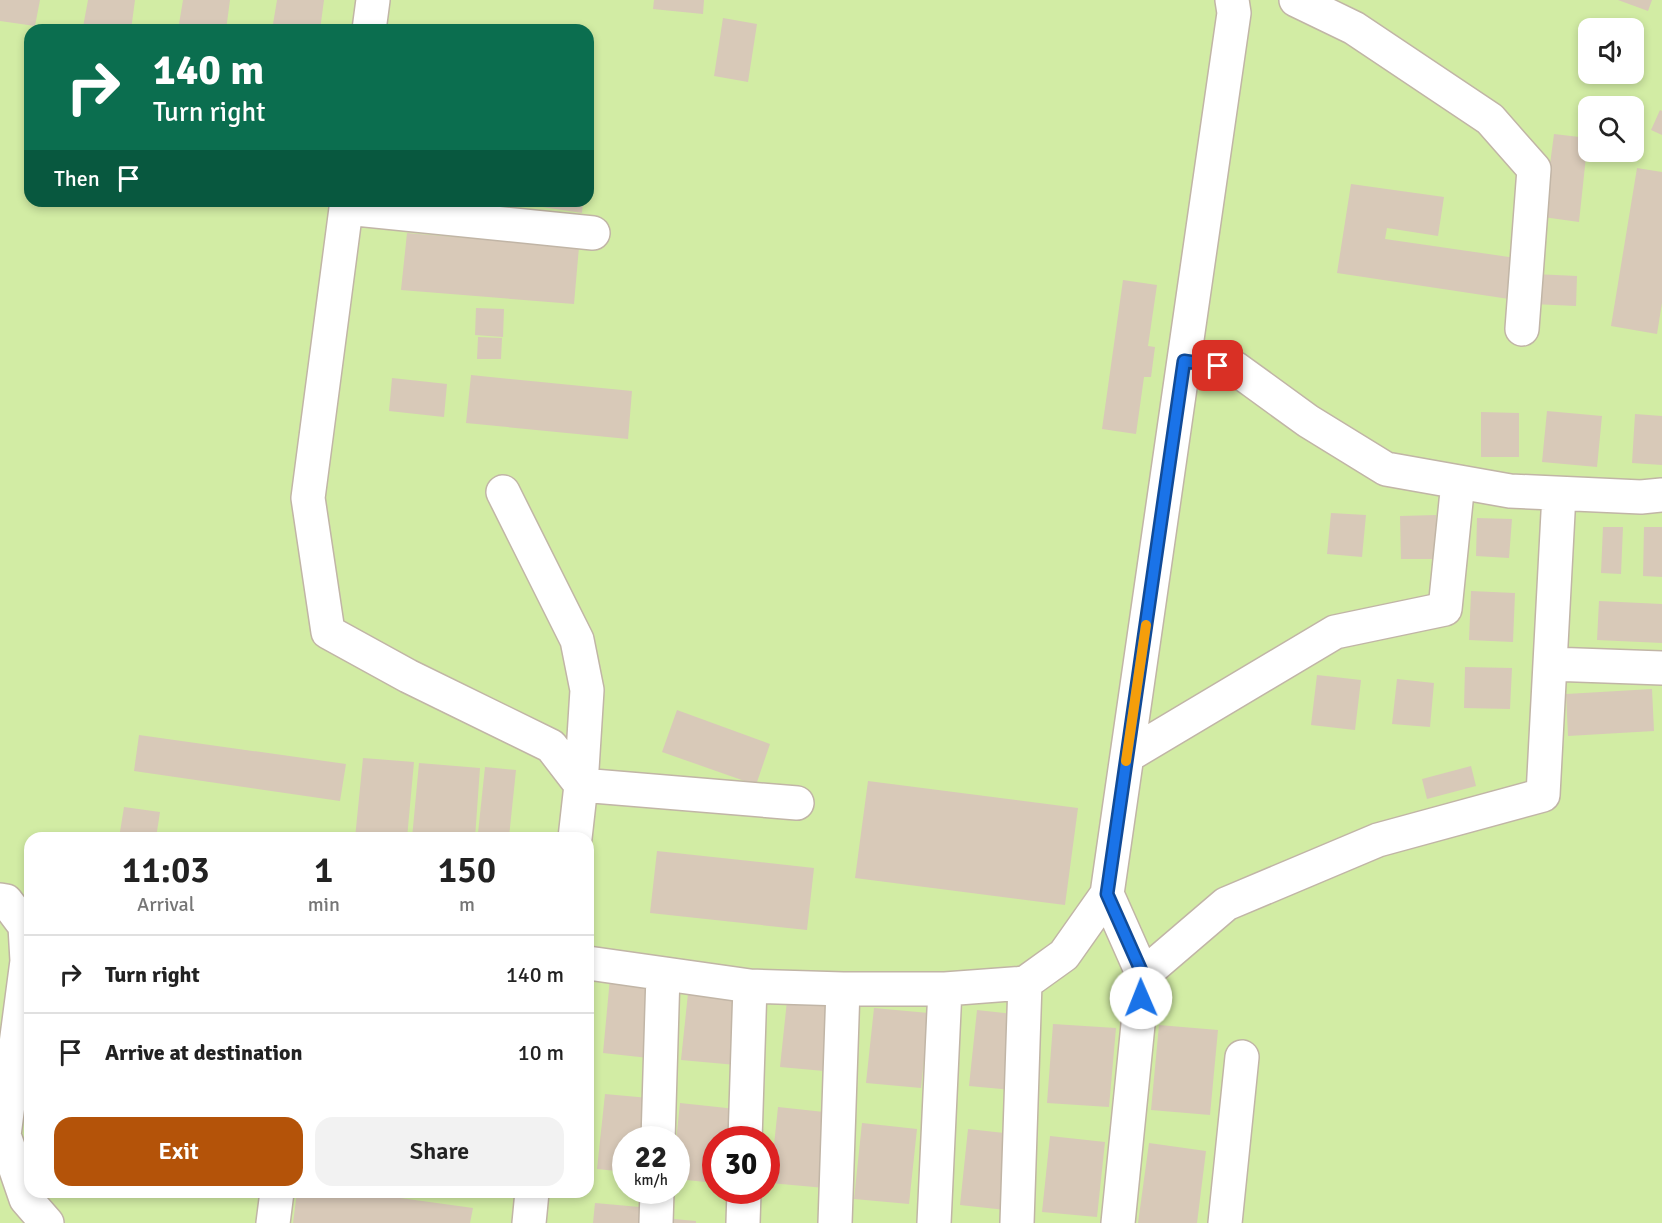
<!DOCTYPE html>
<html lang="en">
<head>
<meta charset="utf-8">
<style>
	body { margin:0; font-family:Signika,sans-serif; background:#f2f2f2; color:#222; height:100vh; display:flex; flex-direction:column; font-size:22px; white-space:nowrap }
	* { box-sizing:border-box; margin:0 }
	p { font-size:20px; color:#767676 }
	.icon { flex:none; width:33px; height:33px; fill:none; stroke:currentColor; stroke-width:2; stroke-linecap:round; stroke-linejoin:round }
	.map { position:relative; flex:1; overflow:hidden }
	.panel { position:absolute; left:24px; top:832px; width:570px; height:366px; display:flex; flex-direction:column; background:#fff; border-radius:18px; box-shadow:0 3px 9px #0003 }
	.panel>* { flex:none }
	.guide { position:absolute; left:24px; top:24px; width:570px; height:183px; border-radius:18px; box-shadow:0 3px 9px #0003; background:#0b6e4f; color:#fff; overflow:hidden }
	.controls { position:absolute; left:1578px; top:18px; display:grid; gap:12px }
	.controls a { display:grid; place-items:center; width:66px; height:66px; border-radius:12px; background:#fff; box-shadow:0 3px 9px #0003; font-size:30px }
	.speed { position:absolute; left:612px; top:1126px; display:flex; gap:12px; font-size:30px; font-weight:700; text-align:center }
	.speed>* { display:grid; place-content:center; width:78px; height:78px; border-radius:50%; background:#fff; box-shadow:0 3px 9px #0003; line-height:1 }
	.speed small { font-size:15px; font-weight:400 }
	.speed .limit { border:9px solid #d22; background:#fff; color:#111 }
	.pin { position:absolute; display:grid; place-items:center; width:51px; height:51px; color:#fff; margin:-26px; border-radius:12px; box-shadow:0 3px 9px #0006 }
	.me { position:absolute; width:66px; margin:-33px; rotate:359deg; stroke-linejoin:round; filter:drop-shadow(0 0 4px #0008) }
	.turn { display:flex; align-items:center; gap:21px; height:126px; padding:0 30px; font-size:27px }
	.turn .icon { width:78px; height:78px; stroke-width:2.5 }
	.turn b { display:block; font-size:42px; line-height:51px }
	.then { display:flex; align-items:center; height:57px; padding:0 30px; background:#0003; gap:12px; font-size:22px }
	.eta { display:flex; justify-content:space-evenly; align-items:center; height:102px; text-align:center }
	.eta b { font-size:36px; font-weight:600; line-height:42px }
	.action { display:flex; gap:12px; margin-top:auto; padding:12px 30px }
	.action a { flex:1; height:69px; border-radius:18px; background:#b45309; color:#fff; font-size:24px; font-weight:600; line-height:69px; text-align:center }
	.action a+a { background:#f2f2f2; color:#222 }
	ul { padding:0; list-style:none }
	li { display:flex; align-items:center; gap:18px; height:78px; padding:0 30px; border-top:2px solid #e0e0e0 }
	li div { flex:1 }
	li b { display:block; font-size:22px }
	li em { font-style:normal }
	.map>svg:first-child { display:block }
</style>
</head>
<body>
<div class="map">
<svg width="1662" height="1223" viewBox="0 0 1662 1223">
	<rect width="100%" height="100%" fill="#f3ece1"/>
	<path fill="#d2eca4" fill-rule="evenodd" d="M 0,0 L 1662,0 L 1662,1223 L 0,1223 ZM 1588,28 L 1634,28 L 1634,74 L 1588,74 ZM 30,30 L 588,30 L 588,201 L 30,201 ZM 1588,106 L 1634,106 L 1634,152 L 1588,152 ZM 30,838 L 588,838 L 588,1192 L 30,1192 ZM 626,1140 L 676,1140 L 676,1191 L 626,1191 ZM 716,1140 L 766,1140 L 766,1191 L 716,1191 Z"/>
	<path fill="#d8c9b8" d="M 0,0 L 40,0 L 35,26 L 0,21 Z
		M 88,0 L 135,0 L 131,30 L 104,30 L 83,27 Z
		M 183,0 L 230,0 L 226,30 L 178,30 Z
		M 277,0 L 324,0 L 320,30 L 272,30 Z
		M 654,0 L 704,0 L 703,14 L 653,9 Z
		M 1618,0 L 1652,0 L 1648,11 Z
		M 723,18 L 757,24 L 748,82 L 714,76 Z
		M 1660,110 L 1662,111 L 1662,135 L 1651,130 Z
		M 1554,134 L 1588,138 L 1579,222 L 1543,217 Z
		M 1637,168 L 1662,172 L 1662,303 L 1657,334 L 1611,326 Z
		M 1351,184 L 1444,197 L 1438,236 L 1387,228 L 1385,239 L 1516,258 L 1509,299 L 1337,273 Z
		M 503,201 L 583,201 L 582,213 Z
		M 407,233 L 579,247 L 574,304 L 401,290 Z
		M 1534,274 L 1577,276 L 1576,306 L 1533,304 Z
		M 1123,280 L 1157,285 L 1148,346 L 1155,347 L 1151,377 L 1144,377 L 1136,434 L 1102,429 Z
		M 476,308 L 504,309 L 503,337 L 475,335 Z
		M 478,337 L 502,338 L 501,359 L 477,359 Z
		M 471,375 L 632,391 L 628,439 L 466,423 Z
		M 392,378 L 447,384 L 444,417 L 389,411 Z
		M 1547,411 L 1602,416 L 1597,467 L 1542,462 Z
		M 1481,412 L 1519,413 L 1519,457 L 1481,457 Z
		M 1635,414 L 1662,416 L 1662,465 L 1632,463 Z
		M 1331,513 L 1366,515 L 1362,557 L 1327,554 Z
		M 1436,515 L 1437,559 L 1401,559 L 1400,516 Z
		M 1477,518 L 1512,519 L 1509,558 L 1476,556 Z
		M 1603,527 L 1623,527 L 1621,574 L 1601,573 Z
		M 1644,527 L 1662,527 L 1662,577 L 1643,576 Z
		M 1471,591 L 1515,593 L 1513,642 L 1469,640 Z
		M 1599,601 L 1662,604 L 1662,643 L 1597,640 Z
		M 1465,667 L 1512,668 L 1510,709 L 1464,708 Z
		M 1317,675 L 1361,680 L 1355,730 L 1311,725 Z
		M 1397,679 L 1434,683 L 1430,727 L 1392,724 Z
		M 1652,689 L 1654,731 L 1568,736 L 1566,694 Z
		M 677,710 L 770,744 L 756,785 L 662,752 Z
		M 139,735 L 346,764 L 340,801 L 134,771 Z
		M 363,758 L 414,762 L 407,838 L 355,838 Z
		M 419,763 L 480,768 L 475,838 L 412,838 Z
		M 1471,766 L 1476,786 L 1427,799 L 1422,779 Z
		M 485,767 L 516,770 L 509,837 L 478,833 Z
		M 868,781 L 1078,808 L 1065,905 L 855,878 Z
		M 124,807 L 160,812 L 156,838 L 119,838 Z
		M 657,851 L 814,868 L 807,930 L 650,913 Z
		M 610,978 L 666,983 L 658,1059 L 603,1053 Z
		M 689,984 L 743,990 L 736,1065 L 681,1060 Z
		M 788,991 L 843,997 L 835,1072 L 780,1067 Z
		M 874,1008 L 929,1013 L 921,1088 L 866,1083 Z
		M 977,1010 L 1032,1016 L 1025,1091 L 969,1086 Z
		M 1053,1024 L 1116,1028 L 1109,1107 L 1047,1103 Z
		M 1159,1025 L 1218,1030 L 1210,1115 L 1151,1110 Z
		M 605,1094 L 660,1099 L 656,1140 L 626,1140 L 626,1172 L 597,1169 Z
		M 680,1103 L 736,1109 L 733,1140 L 716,1140 L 716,1183 L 676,1179 L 676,1141 Z
		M 778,1107 L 833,1113 L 825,1188 L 770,1183 Z
		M 862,1123 L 917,1129 L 909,1204 L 854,1199 Z
		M 968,1129 L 1023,1135 L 1015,1211 L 960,1205 Z
		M 1050,1136 L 1105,1142 L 1097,1217 L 1042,1212 Z
		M 1149,1143 L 1206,1151 L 1197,1223 L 1138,1223 Z
		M 125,1192 L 150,1192 L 149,1198 Z
		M 297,1192 L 357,1192 L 473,1208 L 470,1223 L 293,1223 Z
		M 595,1203 L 651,1208 L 649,1223 L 593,1223 Z
		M 674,1219 L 696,1221 L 696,1223 L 674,1223 Z"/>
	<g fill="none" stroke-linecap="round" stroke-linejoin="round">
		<g stroke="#c1b5a6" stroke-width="36">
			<path id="minor" d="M 1296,0 L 1354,28 L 1490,119 L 1534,169 L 1522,329
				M 369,30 L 373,0
				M 347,201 L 308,498 L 328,632 L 408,676 L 551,746 L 581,785 L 575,838
				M 346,208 L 593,233
				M 1184,361 L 1235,368 L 1308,421 L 1386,469 L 1510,491 L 1641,497 L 1662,495
				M 503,492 L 577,640 L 587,690 L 581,785 L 797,803
				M 1550,664 L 1662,668
				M 1127,756 L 1335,632 L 1445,609 L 1458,482
				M 1107,894 L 1143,975 L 1118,1223
				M 0,900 L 6,901 L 25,926 L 27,961 L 4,1135 L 26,1199 L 47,1223
				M 588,963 L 750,986 L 843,989 L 945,989 L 1025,983 L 1064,955 L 1107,894 L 1234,13 L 1232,0
				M 1143,975 L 1226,904 L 1378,840 L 1543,795 L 1559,494
				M 658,1140 L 663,974
				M 745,1140 L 750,986
				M 273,1223 L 277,1192
				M 529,1223 L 532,1192
				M 656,1223 L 657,1191
				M 743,1223 L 744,1191
				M 835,1223 L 843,989
				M 934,1223 L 945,989
				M 1017,1223 L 1025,983
				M 1225,1223 L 1242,1057"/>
		</g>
		<use href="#minor" stroke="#fff" stroke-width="33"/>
	</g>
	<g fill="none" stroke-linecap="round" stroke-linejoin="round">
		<g stroke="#114b97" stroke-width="15">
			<path id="route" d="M 1141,998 L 1143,975 L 1107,894 L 1184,361 L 1218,366"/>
		</g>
		<use href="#route" stroke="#1a73e8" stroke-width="10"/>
		<path stroke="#f59e0b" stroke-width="10" d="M 1126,761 L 1146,625"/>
	</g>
</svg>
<div class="controls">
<a><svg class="icon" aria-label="sound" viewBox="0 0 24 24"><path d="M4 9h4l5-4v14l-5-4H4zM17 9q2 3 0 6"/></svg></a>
<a><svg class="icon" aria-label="search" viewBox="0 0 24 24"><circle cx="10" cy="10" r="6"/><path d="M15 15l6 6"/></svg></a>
</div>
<div class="speed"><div>22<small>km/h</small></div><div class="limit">30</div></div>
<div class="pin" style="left:1218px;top:366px;background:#d93025"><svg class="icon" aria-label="arrive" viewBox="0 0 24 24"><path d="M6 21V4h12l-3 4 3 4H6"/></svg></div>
<svg class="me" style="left:1141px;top:998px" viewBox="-20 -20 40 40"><circle r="19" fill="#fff"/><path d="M0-13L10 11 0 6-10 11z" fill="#1a73e8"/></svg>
<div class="guide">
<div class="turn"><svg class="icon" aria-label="right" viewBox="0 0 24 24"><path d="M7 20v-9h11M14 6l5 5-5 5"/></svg><div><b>140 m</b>Turn right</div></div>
<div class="then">Then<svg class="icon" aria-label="arrive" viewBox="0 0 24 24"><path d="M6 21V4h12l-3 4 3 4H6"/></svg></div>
</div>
<section class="panel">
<div class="eta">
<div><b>11:03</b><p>Arrival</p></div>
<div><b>1</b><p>min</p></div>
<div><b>150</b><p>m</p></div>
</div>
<ul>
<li><svg class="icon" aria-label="right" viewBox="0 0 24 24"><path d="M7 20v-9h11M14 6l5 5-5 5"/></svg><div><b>Turn right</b></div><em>140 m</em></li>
<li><svg class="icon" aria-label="arrive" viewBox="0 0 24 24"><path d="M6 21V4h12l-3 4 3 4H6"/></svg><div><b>Arrive at destination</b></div><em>10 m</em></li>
</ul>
<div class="action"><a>Exit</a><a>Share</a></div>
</section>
</div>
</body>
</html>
